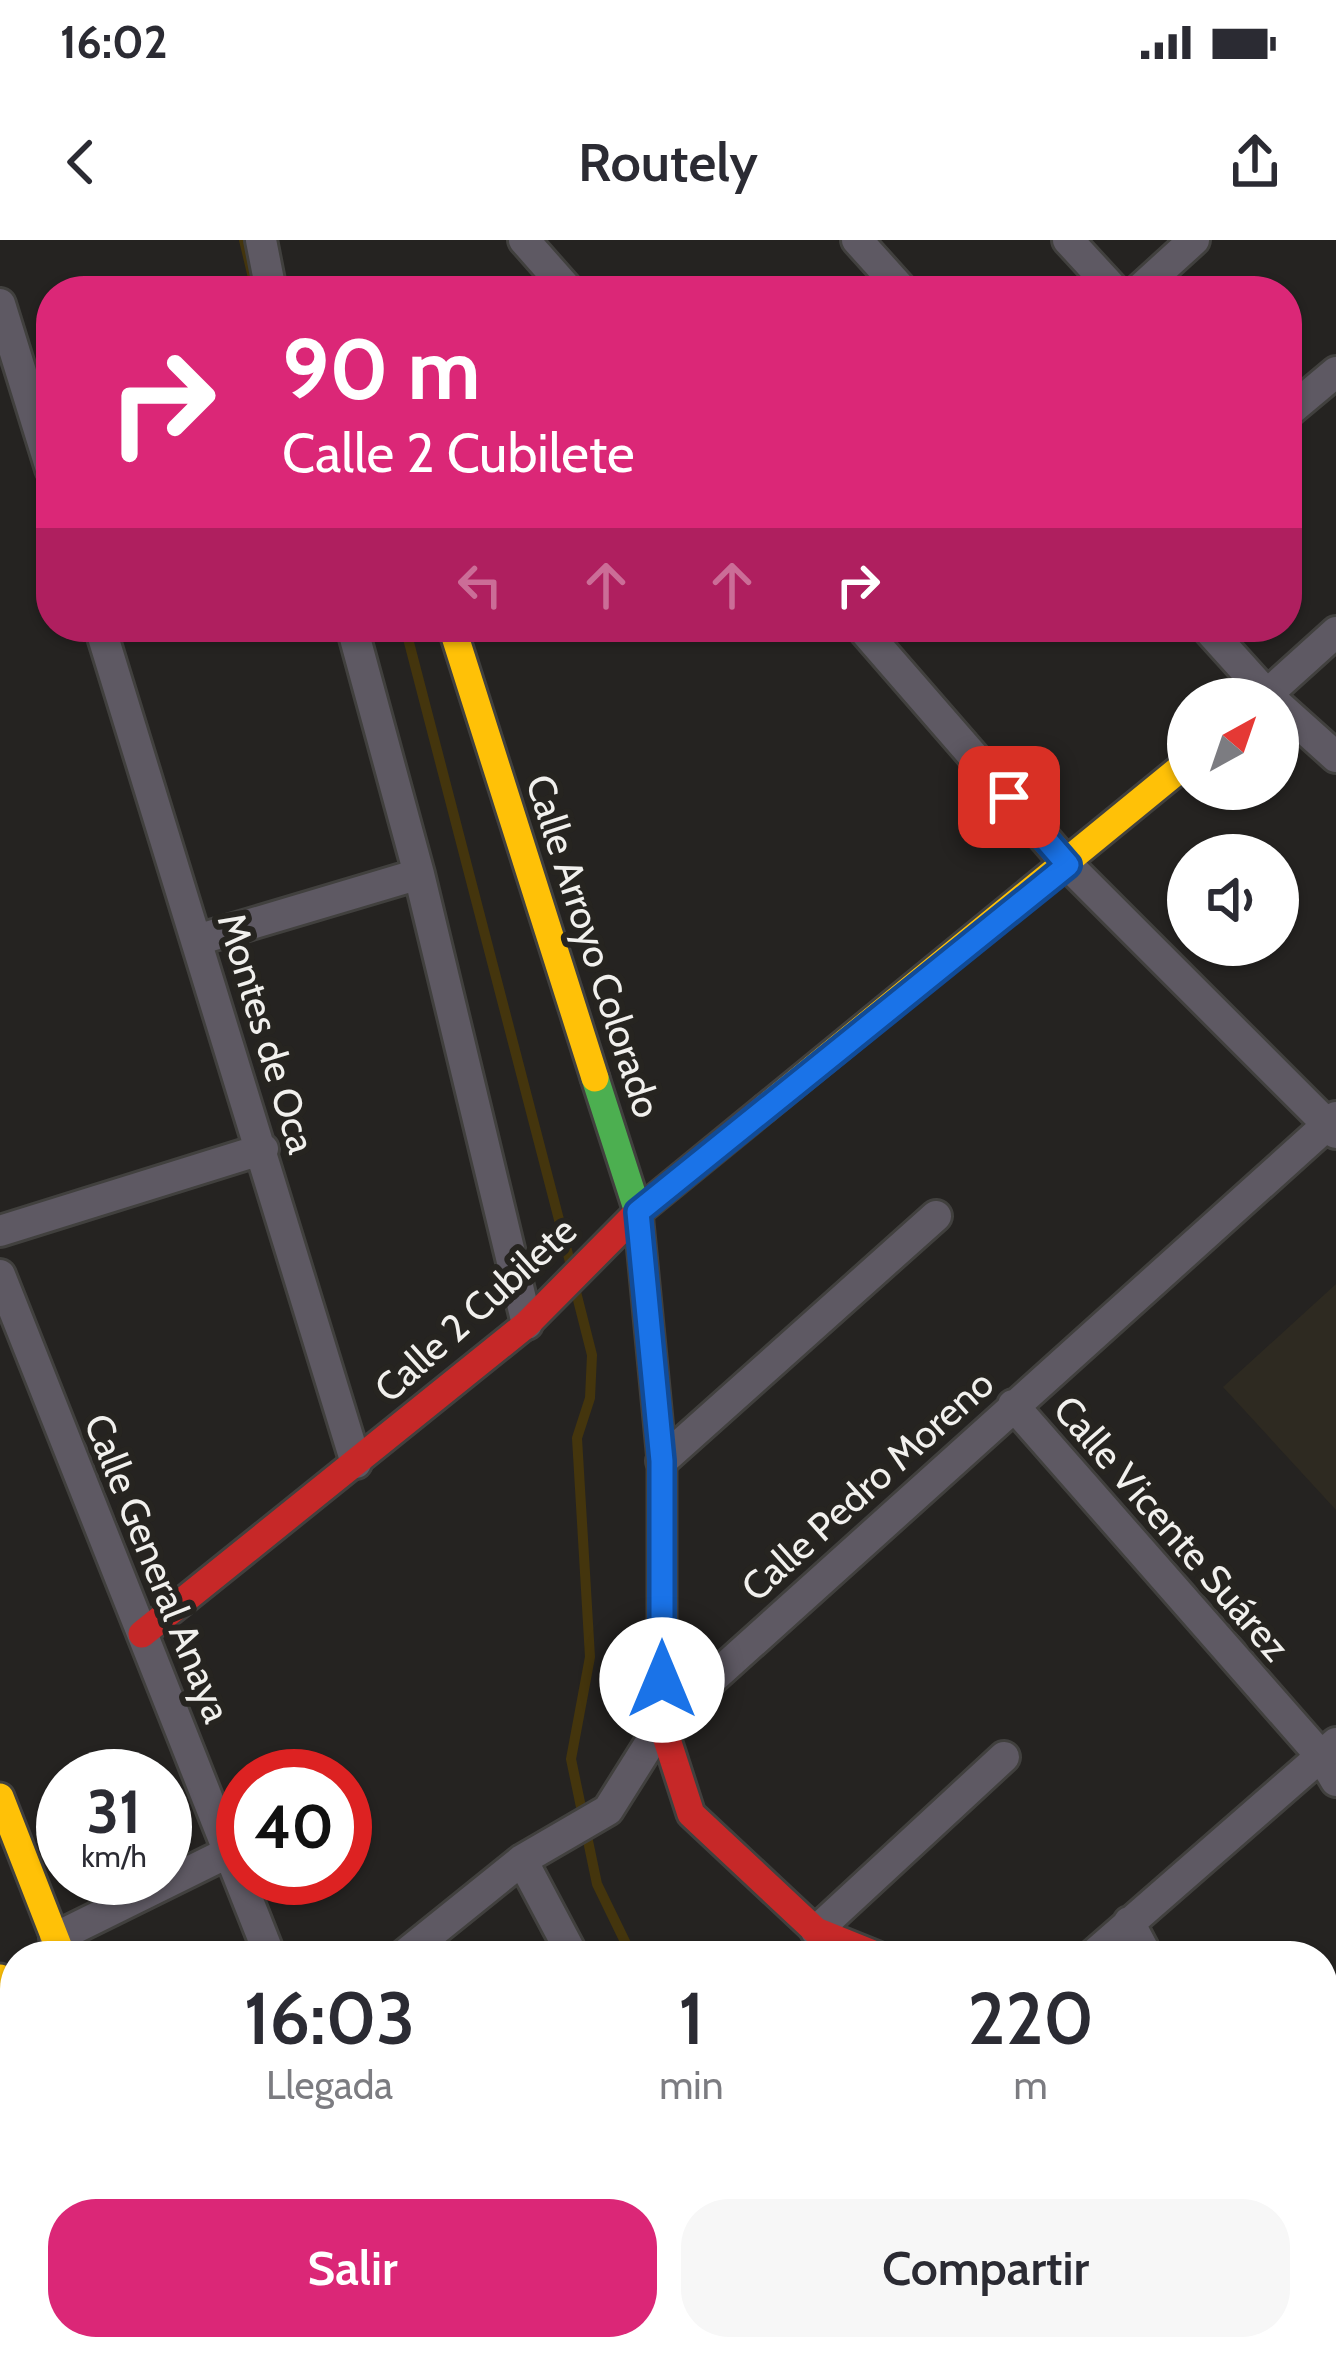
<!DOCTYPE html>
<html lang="es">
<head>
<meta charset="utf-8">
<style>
	body { margin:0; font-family:Cabin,sans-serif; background:#f7f7f7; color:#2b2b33; height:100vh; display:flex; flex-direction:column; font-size:45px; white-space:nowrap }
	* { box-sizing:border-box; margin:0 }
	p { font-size:39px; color:#7c7c81 }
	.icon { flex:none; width:66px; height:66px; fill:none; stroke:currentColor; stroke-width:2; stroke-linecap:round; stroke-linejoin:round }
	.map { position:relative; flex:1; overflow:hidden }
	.sheet { position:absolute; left:0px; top:1701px; width:1338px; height:420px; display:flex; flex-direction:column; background:#fff; border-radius:48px 48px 0 0; box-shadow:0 3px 9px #0004 }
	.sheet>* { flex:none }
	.top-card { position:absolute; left:36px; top:36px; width:1266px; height:366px; border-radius:48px; box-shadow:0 3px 9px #0004; background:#db2777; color:#fff; overflow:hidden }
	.needle { width:78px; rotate:40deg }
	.tools { position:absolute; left:1167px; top:438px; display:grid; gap:24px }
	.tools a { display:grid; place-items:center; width:132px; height:132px; border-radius:50%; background:#fff; box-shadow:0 3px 9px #0004; font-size:60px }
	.speed { position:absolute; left:36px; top:1509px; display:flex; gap:24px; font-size:60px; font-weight:700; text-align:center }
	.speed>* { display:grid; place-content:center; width:156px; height:156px; border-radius:50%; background:#fff; box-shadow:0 3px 9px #0004; line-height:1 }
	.speed small { font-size:30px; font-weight:400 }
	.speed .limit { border:18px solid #d22; background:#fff; color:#111 }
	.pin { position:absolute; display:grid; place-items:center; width:102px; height:102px; color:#fff; margin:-51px; border-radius:24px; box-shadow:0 6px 18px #0006 }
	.me { position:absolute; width:132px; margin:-66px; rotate:0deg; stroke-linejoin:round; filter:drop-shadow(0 0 9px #0008) }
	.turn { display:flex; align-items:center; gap:42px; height:252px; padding:0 48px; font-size:54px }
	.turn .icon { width:156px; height:156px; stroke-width:2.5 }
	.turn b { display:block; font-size:84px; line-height:102px }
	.lanes { display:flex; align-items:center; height:114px; padding:0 48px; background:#0003; justify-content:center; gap:60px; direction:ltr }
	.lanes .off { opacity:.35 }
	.eta { display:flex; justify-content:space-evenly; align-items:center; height:204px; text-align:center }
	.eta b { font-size:72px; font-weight:600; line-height:84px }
	.primary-button { display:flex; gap:24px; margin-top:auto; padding:24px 48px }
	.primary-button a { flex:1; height:138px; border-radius:48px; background:#db2777; color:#fff; font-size:48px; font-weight:600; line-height:138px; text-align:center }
	.primary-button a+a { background:#f7f7f7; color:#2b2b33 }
	.status { display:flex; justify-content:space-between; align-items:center; height:84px; padding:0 60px; background:#fff; direction:ltr }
	.status svg { height:33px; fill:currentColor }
	header { display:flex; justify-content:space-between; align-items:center; height:156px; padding:0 48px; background:#fff; font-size:54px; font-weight:600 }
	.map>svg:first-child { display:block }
</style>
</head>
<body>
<div class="status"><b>16:02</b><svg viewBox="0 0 49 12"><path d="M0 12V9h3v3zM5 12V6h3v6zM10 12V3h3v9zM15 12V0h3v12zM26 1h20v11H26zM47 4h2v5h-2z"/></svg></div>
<header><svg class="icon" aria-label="back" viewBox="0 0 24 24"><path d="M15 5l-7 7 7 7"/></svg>Routely<svg class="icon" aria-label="share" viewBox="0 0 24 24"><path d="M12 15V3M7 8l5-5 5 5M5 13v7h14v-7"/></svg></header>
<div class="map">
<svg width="1336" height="2121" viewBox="0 0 1336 2121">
	<rect width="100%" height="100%" fill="#252321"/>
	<path fill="#2e2a21" d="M 1336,1044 L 1336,1270 L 1223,1147 Z"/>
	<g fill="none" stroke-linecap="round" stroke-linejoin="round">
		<path stroke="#44350d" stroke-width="10" d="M 244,0 L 254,42
			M 405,387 L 570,1022
			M 576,1052 L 592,1115 L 590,1158 L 577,1198 L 590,1417 L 571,1519 L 597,1644 L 632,1716
			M 807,2106 L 812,2121"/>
		<g stroke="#41403e" stroke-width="36">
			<path id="street" d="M 261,0 L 271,51
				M 524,0 L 569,51
				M 857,0 L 903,51
				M 1068,0 L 1115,51
				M 1138,51 L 1194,0
				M 0,64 L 51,229
				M 1287,173 L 1336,132
				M 100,387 L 356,1223
				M 352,387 L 419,634 L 527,1084
				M 861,387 L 1068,625 L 1336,893
				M 1206,387 L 1271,459
				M 1262,459 L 1336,392
				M 1278,465 L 1336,517
				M 197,700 L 419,634
				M 0,991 L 263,909
				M 0,1035 L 270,1716
				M 1013,1165 L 1321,1516 L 1336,1541
				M 662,1221 L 936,976
				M 522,1620 L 573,1716
				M 1129,1682 L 1147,1716
				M 816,1691 L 1004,1517
				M 55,1698 L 229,1612
				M 403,1716 L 522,1620 L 608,1570 L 662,1484 L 1336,877
				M 1092,1716 L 1336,1503
				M 1323,1854 L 1336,1844
				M 426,2106 L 432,2121
				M 239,2121 L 266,2106
				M 739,2121 L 760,2106
				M 1048,2121 L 1063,2106"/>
		</g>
		<g stroke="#41403e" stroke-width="33">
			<path id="fast" d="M 595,838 L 638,972 L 662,1221 L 662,1426"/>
		</g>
		<g stroke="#41403e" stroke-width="33">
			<path id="slow" d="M 452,387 L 595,838
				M 765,868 L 1188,522
				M 0,1557 L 62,1716
				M 0,1738 L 15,1775
				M 151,2106 L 157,2121
				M 230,2106 L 236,2121"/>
		</g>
		<g stroke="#41403e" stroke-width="33">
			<path id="jam" d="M 142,1394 L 527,1084 L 638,972 L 765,868
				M 662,1426 L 662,1484 L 691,1574 L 816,1691 L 878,1716"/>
		</g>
		<use href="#street" stroke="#5e5963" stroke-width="30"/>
		<use href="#fast" stroke="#4caf50" stroke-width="27"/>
		<use href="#slow" stroke="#ffc107" stroke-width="27"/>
		<use href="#jam" stroke="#c62828" stroke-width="27"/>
	</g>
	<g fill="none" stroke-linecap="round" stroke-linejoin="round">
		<g stroke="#114b97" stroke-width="30">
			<path id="route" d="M 662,1440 L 662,1221 L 638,972 L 1068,625 L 1009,557"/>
		</g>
		<use href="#route" stroke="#1a73e8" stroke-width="21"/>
	</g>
	<g text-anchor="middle" stroke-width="12" stroke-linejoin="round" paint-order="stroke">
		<g font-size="39" fill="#f1f0ed" stroke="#262420">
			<text transform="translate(594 706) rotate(72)" y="14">Calle Arroyo Colorado</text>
			<text transform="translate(267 793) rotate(73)" y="14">Montes de Oca</text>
			<text transform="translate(475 1069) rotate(-42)" y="14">Calle 2 Cubilete</text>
			<text transform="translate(867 1245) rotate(-42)" y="14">Calle Pedro Moreno</text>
			<text transform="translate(1172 1288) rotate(49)" y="14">Calle Vicente Suárez</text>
			<text transform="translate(158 1328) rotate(68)" y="14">Calle General Anaya</text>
		</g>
	</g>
</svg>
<div class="tools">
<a><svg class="needle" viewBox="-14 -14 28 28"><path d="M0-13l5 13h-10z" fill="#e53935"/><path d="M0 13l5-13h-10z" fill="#7c7c81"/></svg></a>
<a><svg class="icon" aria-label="sound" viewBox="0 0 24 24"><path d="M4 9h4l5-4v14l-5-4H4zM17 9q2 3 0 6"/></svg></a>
</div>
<div class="speed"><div>31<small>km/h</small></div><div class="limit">40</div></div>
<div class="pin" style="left:1009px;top:557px;background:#d93025"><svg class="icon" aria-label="arrive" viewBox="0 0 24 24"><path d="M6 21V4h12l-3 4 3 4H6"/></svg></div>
<svg class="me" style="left:662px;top:1440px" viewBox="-20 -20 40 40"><circle r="19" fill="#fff"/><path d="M0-13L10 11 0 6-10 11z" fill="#1a73e8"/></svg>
<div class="top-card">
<div class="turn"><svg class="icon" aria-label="right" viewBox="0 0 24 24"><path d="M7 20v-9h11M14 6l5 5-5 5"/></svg><div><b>90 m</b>Calle 2 Cubilete</div></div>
<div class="lanes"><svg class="icon off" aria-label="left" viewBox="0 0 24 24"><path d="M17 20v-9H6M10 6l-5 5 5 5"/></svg><svg class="icon off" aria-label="ahead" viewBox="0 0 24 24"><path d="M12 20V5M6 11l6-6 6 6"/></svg><svg class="icon off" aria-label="ahead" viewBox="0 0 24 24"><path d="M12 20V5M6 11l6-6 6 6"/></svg><svg class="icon" aria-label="right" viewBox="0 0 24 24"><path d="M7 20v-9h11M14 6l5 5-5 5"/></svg></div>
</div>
<section class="sheet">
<div class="eta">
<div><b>16:03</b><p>Llegada</p></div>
<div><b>1</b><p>min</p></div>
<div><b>220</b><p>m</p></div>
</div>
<div class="primary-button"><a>Salir</a><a>Compartir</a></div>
</section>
</div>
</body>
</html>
